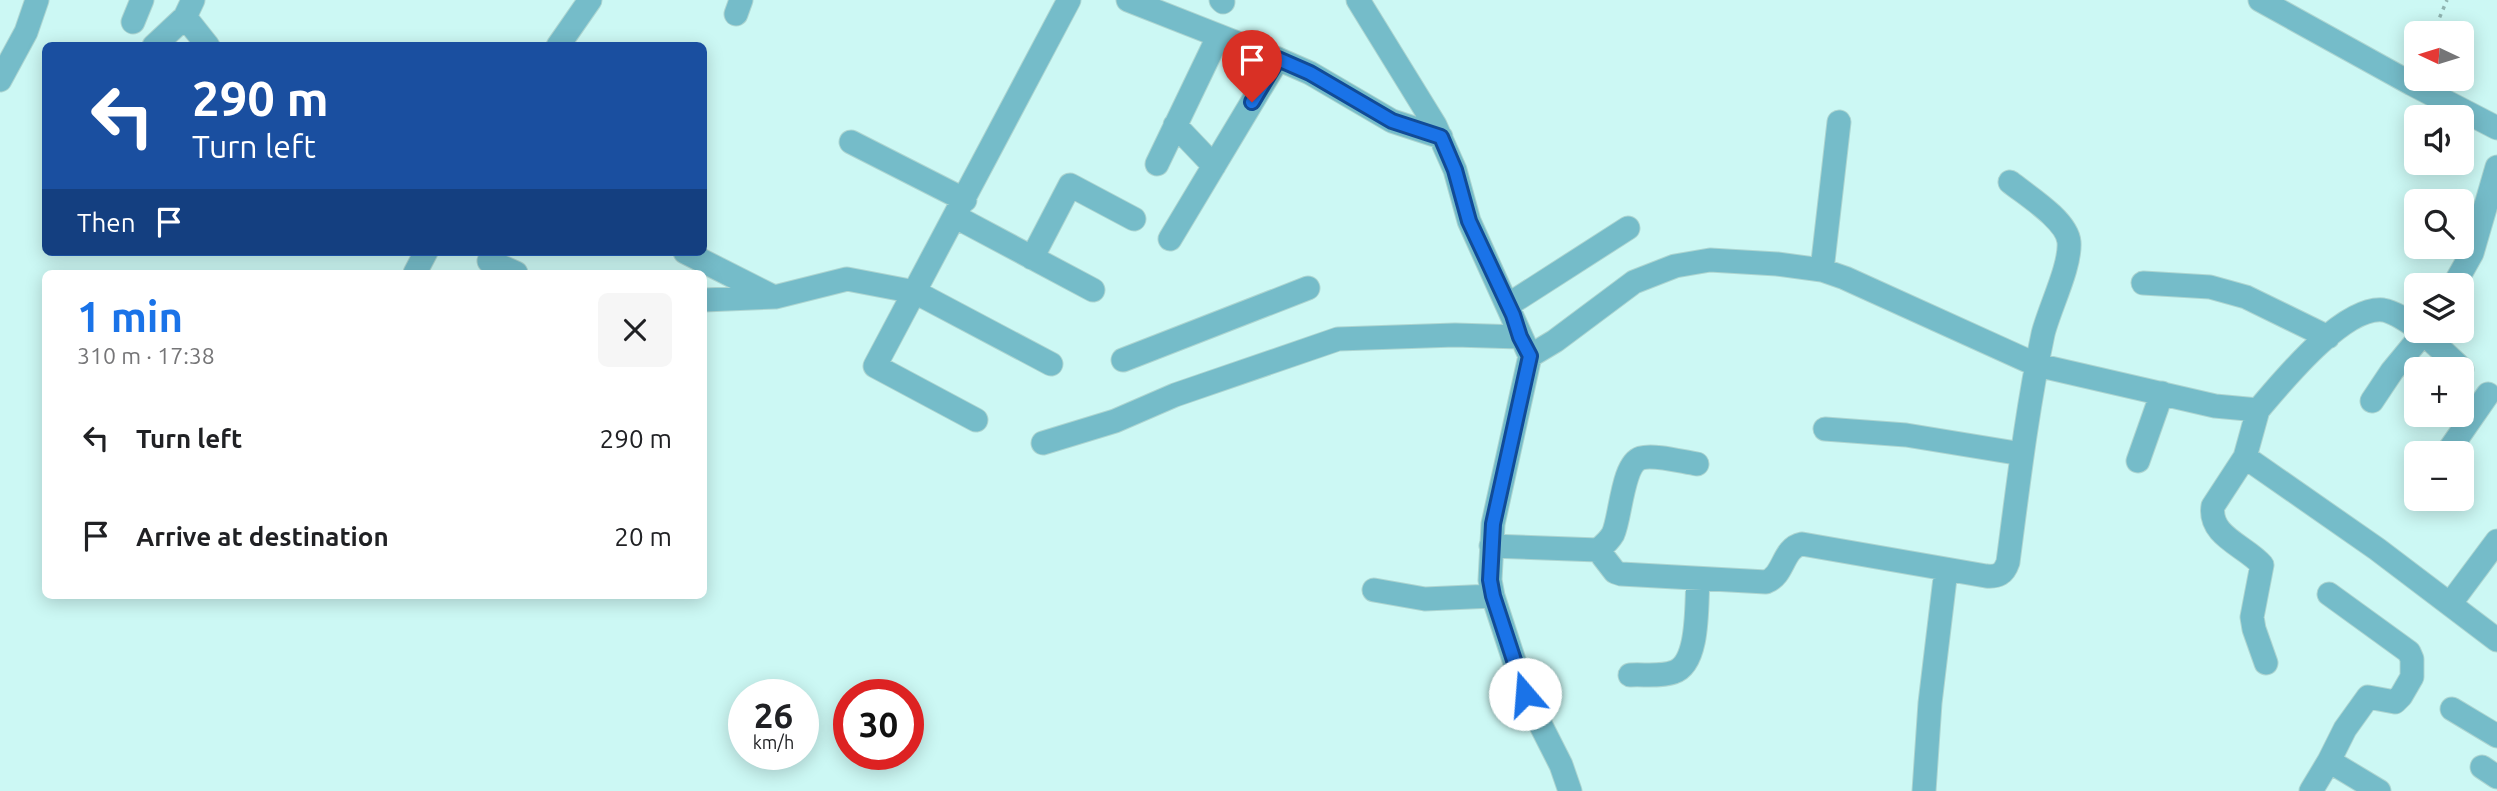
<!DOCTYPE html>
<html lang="en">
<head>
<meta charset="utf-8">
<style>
	body { margin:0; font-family:Ubuntu,sans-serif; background:#f6f6f6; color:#202124; height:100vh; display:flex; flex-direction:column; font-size:26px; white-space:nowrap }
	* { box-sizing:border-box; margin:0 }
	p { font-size:23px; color:#757577 }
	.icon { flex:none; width:38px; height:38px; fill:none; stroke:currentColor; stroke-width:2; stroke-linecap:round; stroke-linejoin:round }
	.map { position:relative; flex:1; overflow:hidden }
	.details { position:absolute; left:42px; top:270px; width:665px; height:329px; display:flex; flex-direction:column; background:#fff; border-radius:10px; box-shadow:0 4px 18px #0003 }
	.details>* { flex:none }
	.hud { position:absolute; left:42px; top:42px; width:665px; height:214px; border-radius:10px; box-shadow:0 4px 18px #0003; background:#1a4fa0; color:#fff; overflow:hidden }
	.needle { width:46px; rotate:274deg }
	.tools { position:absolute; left:2404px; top:21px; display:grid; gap:14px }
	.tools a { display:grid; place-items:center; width:70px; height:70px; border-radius:10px; background:#fff; box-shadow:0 4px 18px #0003; font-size:35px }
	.speed { position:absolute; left:728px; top:679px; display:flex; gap:14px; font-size:35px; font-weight:700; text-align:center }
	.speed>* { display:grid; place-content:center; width:91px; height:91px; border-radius:50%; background:#fff; box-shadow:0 4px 18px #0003; line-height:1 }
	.speed small { font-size:18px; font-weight:400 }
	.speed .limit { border:10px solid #d22; background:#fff; color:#111 }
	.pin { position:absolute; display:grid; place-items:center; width:60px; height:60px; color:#fff; margin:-72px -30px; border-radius:50% 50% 50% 0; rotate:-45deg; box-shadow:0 0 7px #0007 }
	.pin .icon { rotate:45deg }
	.me { position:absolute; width:77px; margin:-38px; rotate:342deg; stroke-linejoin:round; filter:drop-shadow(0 0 5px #0008) }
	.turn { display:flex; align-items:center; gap:24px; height:147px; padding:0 35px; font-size:32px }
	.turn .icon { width:91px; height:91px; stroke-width:2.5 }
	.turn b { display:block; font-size:49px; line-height:60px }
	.then { display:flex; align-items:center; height:66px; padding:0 35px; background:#0003; gap:14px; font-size:26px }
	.round { display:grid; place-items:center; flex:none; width:74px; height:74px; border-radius:10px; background:#f6f6f6 }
	.head { display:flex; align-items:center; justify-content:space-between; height:119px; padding:0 35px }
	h1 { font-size:42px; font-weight:700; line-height:52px; color:#1a73e8 }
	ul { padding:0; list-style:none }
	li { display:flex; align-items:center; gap:21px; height:98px; padding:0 35px }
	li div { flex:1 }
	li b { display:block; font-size:26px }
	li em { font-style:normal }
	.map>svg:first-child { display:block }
</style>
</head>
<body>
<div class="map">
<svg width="2497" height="791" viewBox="0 0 2497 791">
	<rect width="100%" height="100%" fill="#ccf8f4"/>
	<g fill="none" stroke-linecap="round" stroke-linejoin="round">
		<g stroke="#add5d1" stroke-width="25">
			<path id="minor" d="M 1128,0 L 1278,59 L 1310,73 L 1392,121 L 1441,137
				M 1221,0 L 1223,2
				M 1358,0 L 1435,125 L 1455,170 L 1469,221 L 1530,356 L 1555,341 L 1634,282 L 1675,266 L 1710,260 L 1777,264 L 1822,270 L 1845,278 L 2037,365 L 2215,406 L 2258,410 C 2282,382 2343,306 2383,310 C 2395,312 2407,321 2417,328
				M 2260,0 L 2412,84 L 2497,128
				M 736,14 L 741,0
				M 185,17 L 208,46
				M 133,22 L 142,0
				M 154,46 L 185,17 L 193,0
				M 558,46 L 590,0
				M 0,80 L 26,32 L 37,0
				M 1175,125 L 1214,166
				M 851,142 L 965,200
				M 1157,164 L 1218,37
				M 956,217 L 1093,290
				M 1170,239 L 1278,59
				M 685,252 L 772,296
				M 1032,258 L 1070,185 L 1134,219
				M 489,261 L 516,273
				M 1822,270 L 1839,122
				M 415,273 L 426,252
				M 2143,283 L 2210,287 L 2246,297 L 2328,337
				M 2454,285 L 2472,253 L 2497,167
				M 704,300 L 775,297 L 847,279 L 915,292 L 1051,364
				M 1508,305 L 1628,228
				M 2421,331 L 2462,369
				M 1530,356 L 1493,524 L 1490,580 L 1493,596 L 1525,694 L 1561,765 L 1570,791
				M 1123,360 L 1308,288
				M 2372,401 L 2392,371 L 2425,331
				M 2258,410 L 2245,457 L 2213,506 C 2208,536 2246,546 2262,565 L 2252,617 L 2254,629 L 2266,663
				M 976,420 L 875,366 L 1069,0
				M 1825,429 L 1906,435 L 2022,454
				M 1043,443 L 1115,421 L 1175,395 L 1338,339 L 1455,335 L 1520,337
				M 2447,453 L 2488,394
				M 2245,457 L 2377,549 L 2497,640
				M 2138,461 L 2162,393
				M 1491,546 L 1598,550 L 1615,572 L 1621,574 L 1766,582 C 1785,575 1782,548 1802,544 L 1986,576 C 1998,577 2004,574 2008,562 C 2018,486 2027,409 2043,334 C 2049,309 2071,266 2069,242 C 2067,220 2026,195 2010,182
				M 1598,550 C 1604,545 1609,541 1613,534 C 1621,517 1622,464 1641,458 C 1654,454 1683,462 1697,464
				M 1374,590 L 1425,599 L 1493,596
				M 2450,604 L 2497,541
				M 1630,675 C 1643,674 1661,677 1674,672 C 1700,663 1696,603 1698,580
				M 2452,709 L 2497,736
				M 2329,761 L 2345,729 L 2368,697 L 2395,702 L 2401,696 L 2412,677 L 2412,659 L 2409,652 L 2329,594
				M 2482,767 L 2497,777
				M 1924,791 L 1930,703 L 1946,570
				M 2311,791 L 2329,761 L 2379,791"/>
		</g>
		<path stroke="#90b4b1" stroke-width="3.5" stroke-dasharray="3.5 5" stroke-linecap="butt" d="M 2433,33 L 2447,0"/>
		<use href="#minor" stroke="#75bcc9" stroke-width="23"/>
	</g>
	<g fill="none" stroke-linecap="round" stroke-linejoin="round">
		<g stroke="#114b97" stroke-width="18">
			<path id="route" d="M 1252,102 L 1278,59 L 1310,73 L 1392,121 L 1441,137 L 1455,170 L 1469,221 L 1513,315 L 1520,337 L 1530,356 L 1493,524 L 1490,580 L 1493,596 L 1525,694"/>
		</g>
		<use href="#route" stroke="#1a73e8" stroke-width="12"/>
	</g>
</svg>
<div class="tools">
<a><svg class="needle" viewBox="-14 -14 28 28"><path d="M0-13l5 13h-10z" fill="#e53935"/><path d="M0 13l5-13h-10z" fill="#757577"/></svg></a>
<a><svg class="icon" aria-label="sound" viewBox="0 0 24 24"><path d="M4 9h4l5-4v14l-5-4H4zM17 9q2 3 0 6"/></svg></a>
<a><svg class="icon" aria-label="search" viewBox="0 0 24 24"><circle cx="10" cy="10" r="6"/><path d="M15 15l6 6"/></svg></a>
<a><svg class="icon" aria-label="layers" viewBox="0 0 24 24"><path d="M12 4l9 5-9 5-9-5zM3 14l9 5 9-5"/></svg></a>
<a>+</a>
<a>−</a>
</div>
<div class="speed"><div>26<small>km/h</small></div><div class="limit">30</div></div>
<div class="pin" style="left:1252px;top:102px;background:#d93025"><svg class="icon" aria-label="arrive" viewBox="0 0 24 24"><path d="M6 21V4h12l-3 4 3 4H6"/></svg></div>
<svg class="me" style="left:1525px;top:694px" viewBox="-20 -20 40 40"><circle r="19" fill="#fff"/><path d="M0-13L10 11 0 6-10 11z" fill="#1a73e8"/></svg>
<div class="hud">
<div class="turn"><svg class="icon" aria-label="left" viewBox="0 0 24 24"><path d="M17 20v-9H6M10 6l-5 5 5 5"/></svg><div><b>290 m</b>Turn left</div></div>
<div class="then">Then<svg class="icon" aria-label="arrive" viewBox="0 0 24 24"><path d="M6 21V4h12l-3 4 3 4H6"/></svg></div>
</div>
<section class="details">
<div class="head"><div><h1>1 min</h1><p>310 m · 17:38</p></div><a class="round"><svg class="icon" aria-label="close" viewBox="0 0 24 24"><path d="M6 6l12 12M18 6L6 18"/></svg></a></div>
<ul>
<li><svg class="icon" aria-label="left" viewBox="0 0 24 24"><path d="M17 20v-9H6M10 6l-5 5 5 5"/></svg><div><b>Turn left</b></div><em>290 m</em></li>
<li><svg class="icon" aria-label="arrive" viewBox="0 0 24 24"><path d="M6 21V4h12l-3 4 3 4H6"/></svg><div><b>Arrive at destination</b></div><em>20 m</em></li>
</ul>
</section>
</div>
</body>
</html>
